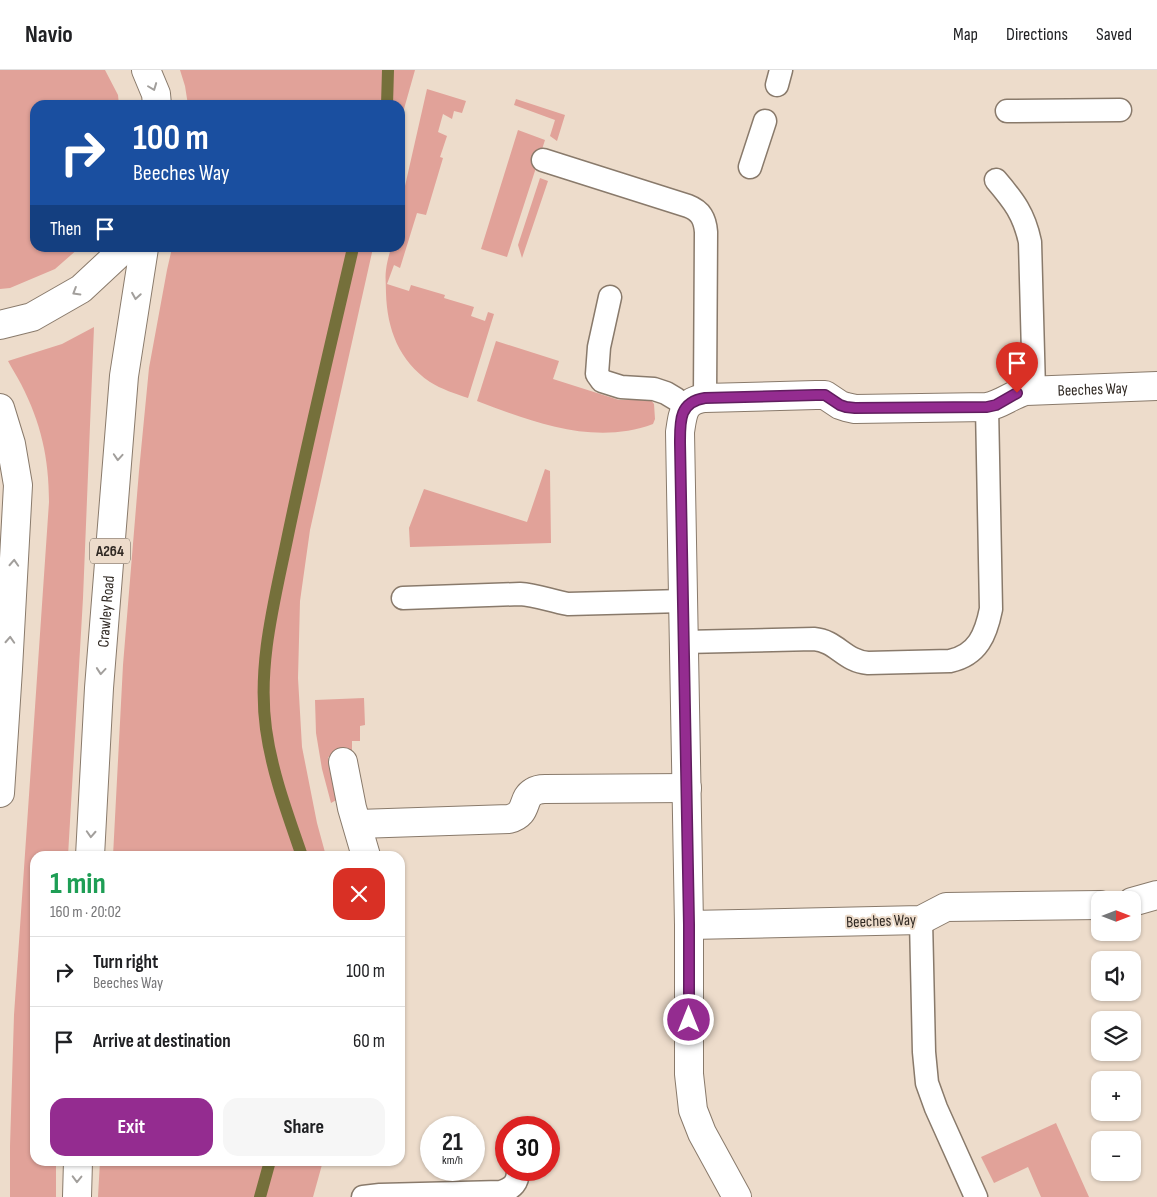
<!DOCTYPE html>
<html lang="en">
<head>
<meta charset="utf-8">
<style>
	body { margin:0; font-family:"Sofia Sans Condensed",sans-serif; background:#f6f6f6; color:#202124; height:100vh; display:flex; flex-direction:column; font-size:19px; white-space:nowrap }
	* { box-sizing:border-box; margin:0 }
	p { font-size:16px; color:#757577 }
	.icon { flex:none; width:28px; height:28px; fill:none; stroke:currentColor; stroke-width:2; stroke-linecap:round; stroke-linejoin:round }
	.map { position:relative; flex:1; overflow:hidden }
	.side { position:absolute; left:30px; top:781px; width:375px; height:315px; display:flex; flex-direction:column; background:#fff; border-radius:15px; box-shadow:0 1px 4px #0004 }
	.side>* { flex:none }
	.hud { position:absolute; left:30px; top:30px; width:375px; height:152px; border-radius:15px; box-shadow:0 1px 4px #0004; background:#1a4fa0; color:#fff; overflow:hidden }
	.needle { width:32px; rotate:90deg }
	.tools { position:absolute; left:1091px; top:821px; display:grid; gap:10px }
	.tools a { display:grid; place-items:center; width:50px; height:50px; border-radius:10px; background:#fff; box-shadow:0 1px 4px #0004; font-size:25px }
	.speed { position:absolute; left:420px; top:1046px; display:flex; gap:10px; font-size:25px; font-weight:700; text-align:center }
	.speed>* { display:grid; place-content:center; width:65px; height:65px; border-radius:50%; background:#fff; box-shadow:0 1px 4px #0004; line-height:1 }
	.speed small { font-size:12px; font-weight:400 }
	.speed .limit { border:8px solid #d22; background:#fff; color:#111 }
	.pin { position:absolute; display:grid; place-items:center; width:42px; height:42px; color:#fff; margin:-51px -21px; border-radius:50% 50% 50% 0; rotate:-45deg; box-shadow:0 0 5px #0007 }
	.pin .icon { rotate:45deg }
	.me { position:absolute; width:55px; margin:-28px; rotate:0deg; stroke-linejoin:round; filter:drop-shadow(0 0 4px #0008) }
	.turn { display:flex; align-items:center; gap:18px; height:105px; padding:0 20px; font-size:22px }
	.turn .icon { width:65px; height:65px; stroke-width:2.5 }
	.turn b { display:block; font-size:35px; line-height:42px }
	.then { display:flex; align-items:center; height:48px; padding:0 20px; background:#0003; gap:10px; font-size:19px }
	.round { display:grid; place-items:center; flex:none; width:52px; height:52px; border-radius:15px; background:#f6f6f6 }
	.summary { display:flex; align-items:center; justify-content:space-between; height:85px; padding:0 20px }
	h1 { font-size:30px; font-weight:700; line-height:38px; color:#1e9e55 }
	.action { display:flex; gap:10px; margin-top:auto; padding:10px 20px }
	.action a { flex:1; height:58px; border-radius:15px; background:#942c90; color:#fff; font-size:20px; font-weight:700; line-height:58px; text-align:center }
	.action a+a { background:#f6f6f6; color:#202124 }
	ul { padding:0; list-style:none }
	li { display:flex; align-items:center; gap:15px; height:70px; padding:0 20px; border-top:1px solid #e0e0e0 }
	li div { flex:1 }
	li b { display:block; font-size:19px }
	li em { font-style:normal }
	header { display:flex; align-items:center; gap:30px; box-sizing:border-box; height:70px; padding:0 25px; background:#fff; border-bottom:1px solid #e0e0e0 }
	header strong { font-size:24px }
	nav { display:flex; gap:28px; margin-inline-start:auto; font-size:18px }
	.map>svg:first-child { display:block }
</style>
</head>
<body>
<header>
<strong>Navio</strong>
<nav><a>Map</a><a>Directions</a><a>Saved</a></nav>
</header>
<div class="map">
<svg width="1157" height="1127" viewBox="0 0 1157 1127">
	<rect width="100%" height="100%" fill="#eddccb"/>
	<path fill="#e1a299" d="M 0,0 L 105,0 L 118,25 L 119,35 L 35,35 L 35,178 L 79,178 L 55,199 L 10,218 L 0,219 Z
		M 180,0 L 415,0 L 400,53 L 400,35 L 188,35 L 185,16 Z
		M 427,19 L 466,31 L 462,43 L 454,41 L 452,49 L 443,44 L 438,62 L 447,66 L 440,87 L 443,88 L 426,145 L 417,143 L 400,198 L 394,195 L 387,214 L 409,221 L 411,215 L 445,225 L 444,228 L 474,237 L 471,246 L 485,251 L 488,242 L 494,244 L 468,328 C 456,324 441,319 430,312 C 399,291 387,259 386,223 C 386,215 385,207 386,200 C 387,192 389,185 391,178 L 400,178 L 400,138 Z
		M 516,29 L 565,45 L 557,71 L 550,66 L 555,50 L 514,35 Z
		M 518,60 L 545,70 L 507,187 L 481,179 Z
		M 540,108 L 548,111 L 522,188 L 518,175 Z
		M 172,178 L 373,178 L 310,460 L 300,531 L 298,608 L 302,677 L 317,753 L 326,786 L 113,786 L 123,595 L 139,401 L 149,298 L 167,200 Z
		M 94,257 L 83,528 L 68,786 L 35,786 L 35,1091 L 56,1091 L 56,1127 L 10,1127 L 10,1076 L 14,945 L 49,432 C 49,388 41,353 21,314 C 17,306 12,299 8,291 L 62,274 Z
		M 496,271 L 559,291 L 553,309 L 619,330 L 651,330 L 654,334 L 655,349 L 653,354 C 594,376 533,352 477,331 Z
		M 545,399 L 550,401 L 551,473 L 410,477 L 409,458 L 424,419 L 527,452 Z
		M 364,628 L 365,655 L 360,656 L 360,671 L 352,671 L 352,682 L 328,687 L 338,729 L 331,733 L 322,699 L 316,663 L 315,630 Z
		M 1056,1053 L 1089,1127 L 1041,1127 L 1028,1097 L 994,1113 L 981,1087 Z
		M 100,1091 L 323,1091 L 313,1127 L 98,1127 Z"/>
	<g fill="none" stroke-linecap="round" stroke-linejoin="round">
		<path stroke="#75703b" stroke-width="12" d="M 387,35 L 388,0
			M 302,786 C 288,745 272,703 266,659 C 257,594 275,529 288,465 C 308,369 331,273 353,178
			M 260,1127 L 270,1091"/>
		<g stroke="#897a6b" stroke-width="25">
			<path id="lane" d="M 777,15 L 781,0
				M 1007,41 L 1120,40
				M 543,90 L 688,136 C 701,141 705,149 706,162 L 705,328
				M 750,97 L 765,51
				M 996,110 C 1014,131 1024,144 1030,172 L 1034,320
				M 610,227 L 599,277 L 597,304 L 602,311 L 621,317 L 654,319 L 666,323 L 676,329 L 686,337
				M 403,528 L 520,524 C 536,525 551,531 568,534 L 683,531
				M 684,572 L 814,569 C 837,571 844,591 868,593 L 950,591 C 978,585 986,564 991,539 L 987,337
				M 921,850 L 924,982 L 927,1013 L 936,1038 L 976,1127
				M 363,1127 L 380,1125 L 501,1122 C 513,1118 518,1113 518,1100"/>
		</g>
		<g stroke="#897a6b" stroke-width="30">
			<g id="street">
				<path d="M 343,692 L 352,738 L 366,786"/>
				<path d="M 358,754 L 509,749 C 529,744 521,729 533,722 C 536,720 541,719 545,719 L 687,718"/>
				<path d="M 1132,832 L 1157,825"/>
				<path id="s1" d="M 1100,835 L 946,837 L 921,850 L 689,855 L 680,362 C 683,343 683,331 705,328 L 816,325 L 825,325 L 840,335 L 846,337 L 855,339 L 987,337 C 1002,334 1011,325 1026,321 L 1157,316"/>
				<path d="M 689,855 L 689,1004 L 693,1040 L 702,1063 L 737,1127"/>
			</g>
		</g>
		<g stroke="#897a6b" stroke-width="30">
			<g id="highway">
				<path d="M 146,0 L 156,24 L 157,35"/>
				<path d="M 0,255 L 32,247 L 81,219 L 125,178"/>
				<path d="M 0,338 L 11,374 L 18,415 L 8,599 L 0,723"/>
				<path id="s2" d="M 90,786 L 99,618 L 124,306 L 144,178"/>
				<path d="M 77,1127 L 78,1091"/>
			</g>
		</g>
		<use href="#lane" stroke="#fff" stroke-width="22"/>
		<use href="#street" stroke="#fff" stroke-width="28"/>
		<use href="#highway" stroke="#fff" stroke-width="28"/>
	</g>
	<defs><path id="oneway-chevron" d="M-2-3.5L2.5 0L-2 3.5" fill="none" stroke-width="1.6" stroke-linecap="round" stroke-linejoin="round" transform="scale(1.25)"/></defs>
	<g stroke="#a29f9c">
		<use href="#oneway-chevron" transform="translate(153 17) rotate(69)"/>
		<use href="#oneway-chevron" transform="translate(76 222) rotate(149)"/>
		<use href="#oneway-chevron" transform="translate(136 226) rotate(99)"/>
		<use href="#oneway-chevron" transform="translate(118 387) rotate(94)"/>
		<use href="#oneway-chevron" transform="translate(14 493) rotate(-87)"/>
		<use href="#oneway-chevron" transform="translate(10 570) rotate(-87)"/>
		<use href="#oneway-chevron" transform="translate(101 601) rotate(95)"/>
		<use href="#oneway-chevron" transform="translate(91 764) rotate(93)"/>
		<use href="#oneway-chevron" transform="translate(77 1109) rotate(91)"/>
	</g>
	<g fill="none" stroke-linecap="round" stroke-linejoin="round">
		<g stroke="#601d5e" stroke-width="12">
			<path id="route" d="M 689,950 L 689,855 L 680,373 C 680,351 679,332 705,328 L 816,325 L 825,325 L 840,335 L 846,337 L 855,338 L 987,337 L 996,335 L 1017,323"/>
		</g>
		<use href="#route" stroke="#942c90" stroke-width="9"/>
	</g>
	<g text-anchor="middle" stroke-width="4" stroke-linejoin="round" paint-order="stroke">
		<rect fill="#eddccb" stroke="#695f55" stroke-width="1" x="90" y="468.5" width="40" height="25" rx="4"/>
		<g font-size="15" font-weight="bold" fill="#302923">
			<text x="110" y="486">A264</text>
		</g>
		<g font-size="16" fill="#302923" stroke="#eddccb">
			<text dy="6" stroke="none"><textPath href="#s1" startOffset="1349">Beeches Way</textPath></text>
			<text dy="6" stroke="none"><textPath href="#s2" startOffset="245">Crawley Road</textPath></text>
			<text transform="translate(881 850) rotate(-2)" y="6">Beeches Way</text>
		</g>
	</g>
</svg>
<div class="tools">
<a><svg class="needle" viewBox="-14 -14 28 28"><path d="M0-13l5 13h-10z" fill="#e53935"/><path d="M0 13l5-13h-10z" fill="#757577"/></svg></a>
<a><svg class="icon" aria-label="sound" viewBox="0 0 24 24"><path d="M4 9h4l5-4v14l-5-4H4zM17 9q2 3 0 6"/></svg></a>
<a><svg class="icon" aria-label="layers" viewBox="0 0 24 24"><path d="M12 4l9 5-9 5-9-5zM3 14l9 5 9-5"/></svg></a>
<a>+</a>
<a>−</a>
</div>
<div class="speed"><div>21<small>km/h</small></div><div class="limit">30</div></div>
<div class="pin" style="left:1017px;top:323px;background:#d93025"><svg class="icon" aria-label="arrive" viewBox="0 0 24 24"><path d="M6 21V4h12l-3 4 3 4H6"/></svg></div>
<svg class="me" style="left:689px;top:950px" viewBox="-20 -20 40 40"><circle r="17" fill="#942c90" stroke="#fff" stroke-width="3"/><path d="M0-11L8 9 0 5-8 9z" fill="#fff"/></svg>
<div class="hud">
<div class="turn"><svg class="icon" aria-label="right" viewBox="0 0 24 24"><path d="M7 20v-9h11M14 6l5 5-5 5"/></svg><div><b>100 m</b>Beeches Way</div></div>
<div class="then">Then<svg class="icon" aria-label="arrive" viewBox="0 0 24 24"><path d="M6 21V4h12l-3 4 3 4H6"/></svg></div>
</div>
<section class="side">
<div class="summary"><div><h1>1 min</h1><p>160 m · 20:02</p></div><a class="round" style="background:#d93025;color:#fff"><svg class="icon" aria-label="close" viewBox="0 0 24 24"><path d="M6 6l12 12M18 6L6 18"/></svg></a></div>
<ul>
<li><svg class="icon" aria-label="right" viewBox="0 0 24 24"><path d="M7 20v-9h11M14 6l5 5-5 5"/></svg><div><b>Turn right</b><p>Beeches Way</p></div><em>100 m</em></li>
<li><svg class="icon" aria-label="arrive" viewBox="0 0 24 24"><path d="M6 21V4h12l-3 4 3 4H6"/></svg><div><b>Arrive at destination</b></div><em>60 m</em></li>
</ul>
<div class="action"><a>Exit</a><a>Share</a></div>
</section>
</div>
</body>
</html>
